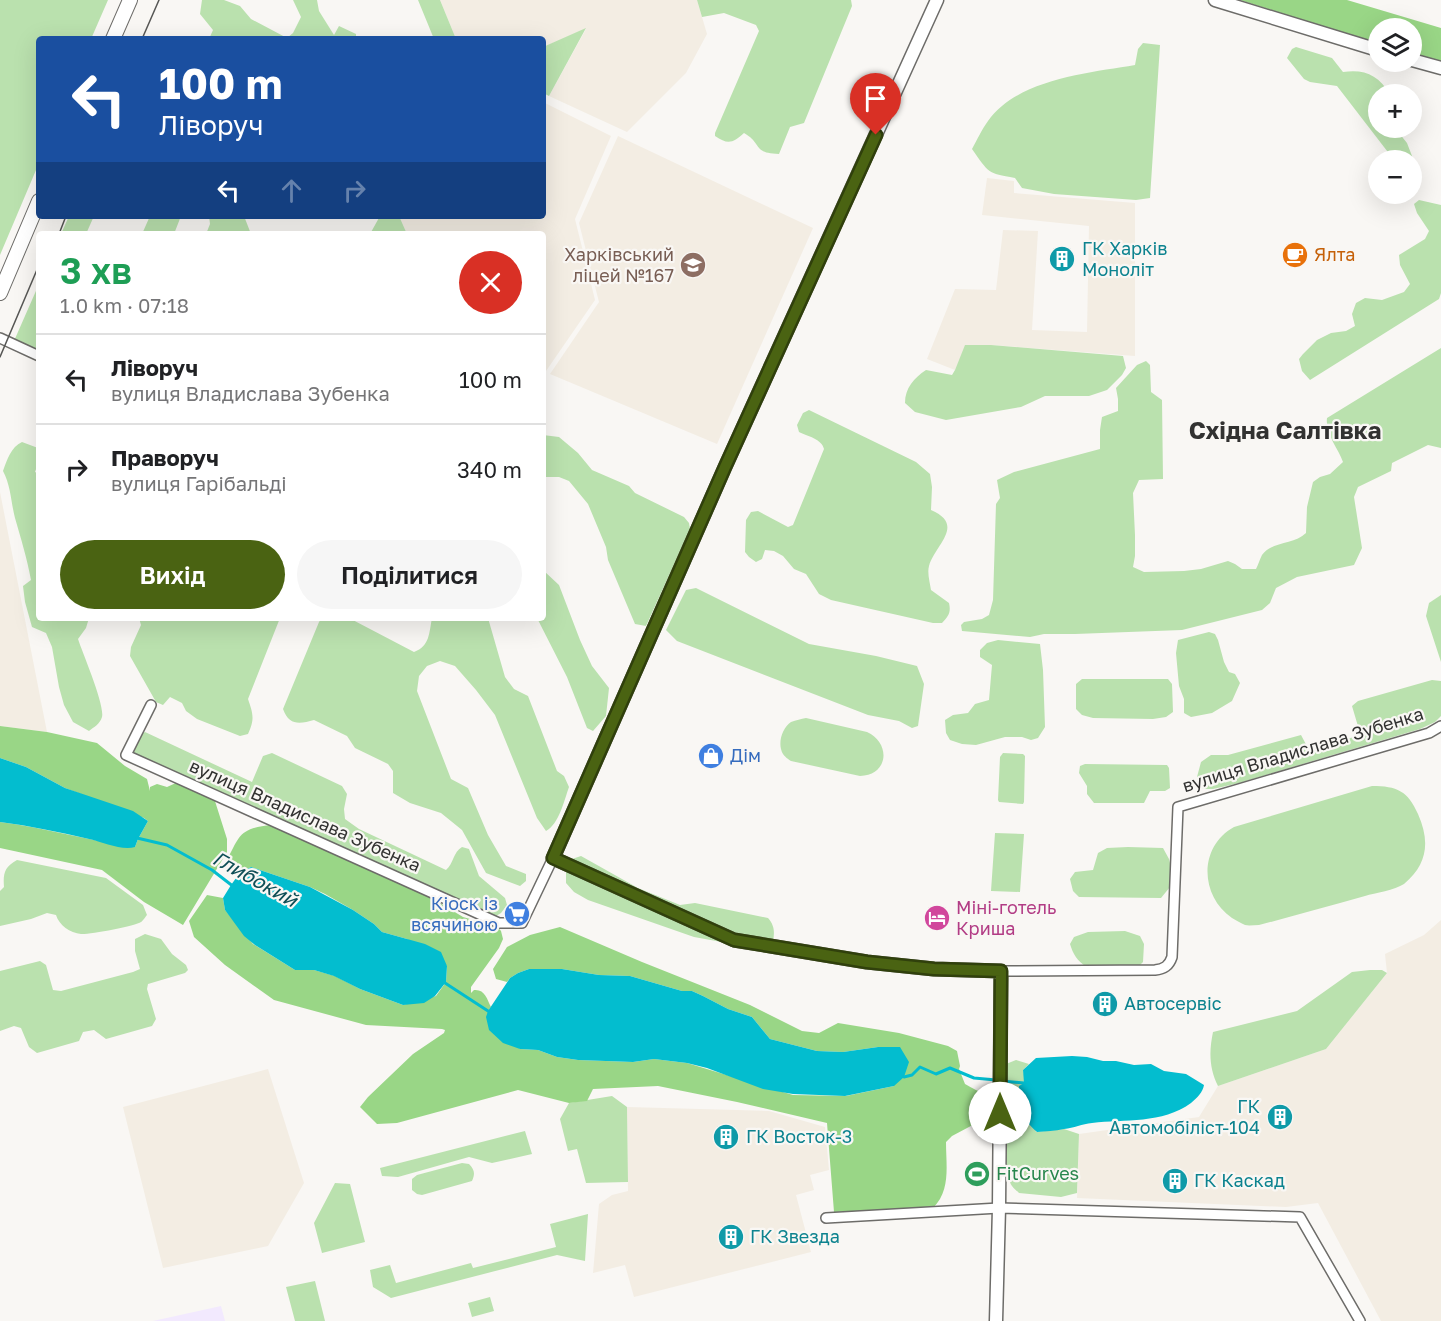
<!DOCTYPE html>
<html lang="uk">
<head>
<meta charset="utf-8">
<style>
	body { margin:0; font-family:"Golos Text",sans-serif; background:#f6f6f6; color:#202124; height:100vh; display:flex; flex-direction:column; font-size:22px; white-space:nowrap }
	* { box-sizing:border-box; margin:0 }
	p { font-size:20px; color:#757577 }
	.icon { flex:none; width:33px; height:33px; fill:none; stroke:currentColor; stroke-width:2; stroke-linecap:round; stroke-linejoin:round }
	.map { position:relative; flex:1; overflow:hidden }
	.details { position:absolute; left:36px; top:231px; width:510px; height:390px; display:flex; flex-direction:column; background:#fff; border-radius:6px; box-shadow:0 6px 24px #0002 }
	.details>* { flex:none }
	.guide { position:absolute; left:36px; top:36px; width:510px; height:183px; border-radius:6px; box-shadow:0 6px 24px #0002; background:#1a4fa0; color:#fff; overflow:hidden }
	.tools { position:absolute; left:1368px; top:18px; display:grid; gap:12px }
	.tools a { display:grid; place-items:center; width:54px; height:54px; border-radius:50%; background:#fff; box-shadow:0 6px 24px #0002; font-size:30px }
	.pin { position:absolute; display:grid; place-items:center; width:51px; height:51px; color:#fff; margin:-62px -26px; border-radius:50% 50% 50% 0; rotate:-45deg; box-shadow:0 0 6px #0007 }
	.pin .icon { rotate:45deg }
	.me { position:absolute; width:66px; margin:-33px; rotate:0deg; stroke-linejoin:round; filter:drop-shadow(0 0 4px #0008) }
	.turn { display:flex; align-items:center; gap:21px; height:126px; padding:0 24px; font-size:27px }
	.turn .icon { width:78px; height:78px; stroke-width:2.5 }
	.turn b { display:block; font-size:42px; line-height:51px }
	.lanes { display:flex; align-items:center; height:57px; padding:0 24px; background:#0003; justify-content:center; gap:30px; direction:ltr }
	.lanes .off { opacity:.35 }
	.round { display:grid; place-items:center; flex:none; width:63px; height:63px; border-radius:32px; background:#f6f6f6 }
	.summary { display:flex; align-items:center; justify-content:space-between; height:102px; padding:0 24px }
	h1 { font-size:36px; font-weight:600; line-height:45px; color:#1e9e55 }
	.cta { display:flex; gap:12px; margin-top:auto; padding:12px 24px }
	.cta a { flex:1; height:69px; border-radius:36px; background:#4a6312; color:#fff; font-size:24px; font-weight:600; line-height:69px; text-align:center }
	.cta a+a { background:#f6f6f6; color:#202124 }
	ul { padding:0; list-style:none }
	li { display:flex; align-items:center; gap:18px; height:90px; padding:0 24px; border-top:2px solid #e0e0e0 }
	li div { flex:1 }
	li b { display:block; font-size:22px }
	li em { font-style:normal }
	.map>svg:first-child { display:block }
</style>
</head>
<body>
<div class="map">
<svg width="1441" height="1321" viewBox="0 0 1441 1321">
	<rect width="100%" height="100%" fill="#f9f7f4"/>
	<path fill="#f2e9fe" d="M 221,1306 L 225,1321 L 153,1321 Z"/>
	<path fill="#f3ede3" d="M 440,0 L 697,0 L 707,34 L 686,73 L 627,132 L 549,96 L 586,29 L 543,47 L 543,39 L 456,39 Z
		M 543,102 L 611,136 L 575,219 L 595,300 L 546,371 L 543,370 L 543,234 L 407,234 L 399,216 L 543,216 Z
		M 618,136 L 813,228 L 717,444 L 550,374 L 599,302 L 579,223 Z
		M 987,178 L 1014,181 L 1014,193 L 1135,203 L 1135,356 L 991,345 L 966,345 L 955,370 L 927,359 L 955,289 L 996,290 L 1003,230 L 1038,231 L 1032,330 L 1087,332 L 1089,226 L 982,215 Z
		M 0,492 L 47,732 L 0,726 Z
		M 1441,920 L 1441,1321 L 1381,1321 L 1318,1203 L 1286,1207 L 1077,1198 L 1079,1134 L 1199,1117 L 1218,1086 L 1326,1049 L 1387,973 L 1385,954 L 1424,935 Z
		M 268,1069 L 304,1183 L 268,1246 L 163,1268 L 123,1107 Z
		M 627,1107 L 769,1111 L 825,1127 L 829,1170 L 810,1175 L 814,1190 L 796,1195 L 811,1252 L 634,1297 L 625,1265 L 593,1273 L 599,1204 L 612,1195 L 628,1191 Z"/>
	<path fill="#bae1ae" d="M 0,0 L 108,0 L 91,39 L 39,39 L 39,163 L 0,255 Z
		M 202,0 L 224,0 L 240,6 L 251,19 L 287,38 L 293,33 L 301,17 L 293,0 L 317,0 L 319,11 L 334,35 L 339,26 L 356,34 L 356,39 L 209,39 L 213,30 L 200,14 Z
		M 418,0 L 440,0 L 456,39 L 434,39 Z
		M 697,0 L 851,0 L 852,6 L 804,123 L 790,127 L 779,154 C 752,153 763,144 744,133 C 733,143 728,145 715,136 L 715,133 L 759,31 L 756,25 L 724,13 L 702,17 Z
		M 586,28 L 549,96 L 543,93 L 543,47 Z
		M 1143,43 L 1160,45 L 1150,198 L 1136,200 L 1054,194 L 1022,188 L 1015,178 C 987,173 989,173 972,149 C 977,140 982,129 988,121 C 1018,79 1088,73 1135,65 L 1138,49 Z
		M 1296,47 L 1332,58 L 1343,72 C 1365,69 1378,75 1390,94 L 1378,94 L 1378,128 L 1395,128 L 1407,143 L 1412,156 L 1410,160 L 1394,160 L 1337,86 L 1310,82 L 1304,79 L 1287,58 L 1292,49 Z
		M 1419,200 L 1441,205 L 1441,293 L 1439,299 L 1310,380 L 1302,371 L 1299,359 L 1303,354 L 1317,340 L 1331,333 L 1346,331 L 1355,326 L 1352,314 L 1356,303 L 1365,298 L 1382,300 L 1404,292 L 1410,284 L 1400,265 L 1399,255 L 1425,239 L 1429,231 L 1417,213 L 1414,204 Z
		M 69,216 L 94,216 L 86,234 L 61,234 Z
		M 150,216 L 181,216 L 174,234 L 142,234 Z
		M 209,216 L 244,216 L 251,234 L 206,234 L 210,224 Z
		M 380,216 L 399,216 L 407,234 L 370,234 Z
		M 39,284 L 39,342 L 35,350 L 14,341 Z
		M 965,345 L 991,345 L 1123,356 L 1126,368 L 1122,375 L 1107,390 L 1089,396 L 1045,396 L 1021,407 L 946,420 L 915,412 L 905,403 C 905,388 914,378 926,370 L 952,375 L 955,370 Z
		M 1441,348 L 1441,448 L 1428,445 L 1392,463 L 1391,471 L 1358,487 L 1354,497 L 1362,548 L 1354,565 L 1297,577 L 1276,588 L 1270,603 L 1262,610 L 1182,630 L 1075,634 L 1044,634 L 1030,637 L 962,631 L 961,625 L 964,622 L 982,619 L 989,615 L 993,600 L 996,504 L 1000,498 L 997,480 L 1014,472 L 1100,449 L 1100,430 L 1102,417 L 1118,411 L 1118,399 L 1116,388 L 1137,365 L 1146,361 L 1150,365 L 1151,392 L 1162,400 L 1163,479 L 1139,480 L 1133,493 L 1135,535 L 1135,556 L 1133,567 L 1144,572 L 1184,571 L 1201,569 L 1228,561 L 1235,564 L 1242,569 L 1256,569 C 1258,565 1260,559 1262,555 C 1272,541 1294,545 1306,533 L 1307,507 L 1313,482 L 1320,477 L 1330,474 L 1343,462 C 1338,448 1325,434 1327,418 Z
		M 809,410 L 916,462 L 930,474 L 932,487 L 931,510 C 966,525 935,545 929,566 C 927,573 930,583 931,590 L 949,603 C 951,612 949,616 942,623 L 933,623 L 831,600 L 819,594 L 806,574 L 794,569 L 783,556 L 774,551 L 765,550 L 762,559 L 756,562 L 749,557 L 745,552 L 746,520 L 751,512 L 758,511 L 788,527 L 793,525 L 824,449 C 822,439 807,436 799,432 L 797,425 L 803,413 Z
		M 543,435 L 559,437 L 578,453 L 592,470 L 629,486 L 635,493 L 684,517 L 689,523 L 690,529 L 646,626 L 635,624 L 608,560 L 606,547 L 588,504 L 569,481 L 559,477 L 543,477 Z
		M 22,442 L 38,448 C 40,456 38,464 35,472 L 39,474 L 39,618 L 89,618 L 86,628 L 78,639 C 83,654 105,705 102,717 C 100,724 94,727 89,731 L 73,722 L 64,705 L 59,687 L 52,647 L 46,633 L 32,627 L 25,602 L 23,586 L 31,580 C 27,558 21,539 15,518 C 11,503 11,486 3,471 C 7,460 11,447 22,442 Z
		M 543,551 L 544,571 L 559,585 L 580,640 L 592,666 L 609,688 L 606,716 L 593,731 L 587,728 L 567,677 L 537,618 L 543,618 Z
		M 696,588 L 809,644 L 876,656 L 917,666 L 924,684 L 918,726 L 912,728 L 899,721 L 868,715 L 677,641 L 666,630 L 686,590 Z
		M 1441,595 L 1441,662 L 1426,616 L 1429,603 Z
		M 139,618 L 280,618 L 248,699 C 253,714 255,719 248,734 L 240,736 L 197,719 L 186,711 L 182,703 L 170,697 L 163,705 L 156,702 L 130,656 L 131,647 L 141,625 Z
		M 322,618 L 349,618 L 414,652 C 430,646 429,633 432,618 L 488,618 L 505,677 L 514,689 L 528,696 L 557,771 L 564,776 L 569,787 C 564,801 559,824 546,831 L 537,818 L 495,715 L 476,690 L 455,666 L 440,661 L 427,666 L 419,676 L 417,691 L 451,779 L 468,788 L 488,835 L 506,866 L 526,874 L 526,881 L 520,886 L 486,873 L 462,830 L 441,813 L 410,803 L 393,793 L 393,771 L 388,764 L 355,748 L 347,736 L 314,720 C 300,724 289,726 283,709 L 319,622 Z
		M 1209,632 L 1215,634 L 1218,640 L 1224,662 L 1229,672 L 1235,674 L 1240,683 L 1232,701 L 1212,713 L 1191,717 L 1184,713 L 1184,699 L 1179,686 L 1176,653 L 1178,640 Z
		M 998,640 L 1040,644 L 1043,670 L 1045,727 L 1038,738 L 1031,740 L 1022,737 L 1005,737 L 976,745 L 962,744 L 950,740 L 946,733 L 945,720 L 953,715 L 968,713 L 975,704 L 989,700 L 992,665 L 980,657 L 980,650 L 987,643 Z
		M 1082,679 L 1168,679 L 1172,684 L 1173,712 L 1166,717 L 1153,719 L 1093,718 L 1082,715 L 1076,709 L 1076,684 Z
		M 1432,680 L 1441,681 L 1441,716 L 1435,722 L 1420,729 L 1239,783 L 1213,789 L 1203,789 L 1197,777 L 1201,762 L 1211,755 L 1228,755 L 1301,735 L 1309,750 L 1357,736 L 1360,733 L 1352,706 L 1358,701 Z
		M 806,718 L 867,732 C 891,743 889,775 860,776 L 791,761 C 789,760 784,756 783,754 C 777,744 782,728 791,722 C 796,720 801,719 806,718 Z
		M 145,732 L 252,782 L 263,756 L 272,753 L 342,786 L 347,794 L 344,809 L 345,819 L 359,829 L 446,870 C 454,863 453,852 462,847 L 469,849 L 479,876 L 505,898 L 507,905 L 501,913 L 493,918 L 249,805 L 134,756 C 133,746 136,736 145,732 Z
		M 1003,753 L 1023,754 L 1025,756 L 1024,802 L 1023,804 L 999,802 L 998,800 L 1000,757 Z
		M 1085,764 L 1167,765 L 1169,768 L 1170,788 L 1165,791 L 1150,791 L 1144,803 L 1094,803 L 1087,794 L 1087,786 L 1079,773 L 1080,766 Z
		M 1372,786 C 1397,786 1408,791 1418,814 C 1430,841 1428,864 1404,884 C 1395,890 1375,893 1365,896 C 1329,906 1294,916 1259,925 C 1254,925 1249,926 1245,925 C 1240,923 1236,920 1232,918 C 1200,896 1198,847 1234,827 Z
		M 995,833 L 1024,834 L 1020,892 L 991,891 Z
		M 1128,847 L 1163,848 L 1169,859 L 1171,867 L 1170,887 L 1161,898 L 1079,897 L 1073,891 L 1070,879 L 1075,872 L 1093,870 L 1098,853 L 1107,848 Z
		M 581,856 L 638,888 L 680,905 L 695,903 L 768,918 C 774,925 775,931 773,941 L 749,947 L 694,937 L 588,900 L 574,892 L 566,883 L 566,873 L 572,859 Z
		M 17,860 L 106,878 L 143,905 L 147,915 C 146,916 142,922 141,922 C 136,926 87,935 81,934 C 70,933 59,925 56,915 L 47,913 L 31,919 L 0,926 L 0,891 L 4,887 C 3,874 4,867 17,860 Z
		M 1125,931 L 1140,936 L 1144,944 L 1143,962 L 1139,966 L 1087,967 C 1077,961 1073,954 1070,944 L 1074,937 L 1088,932 Z
		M 145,934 L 161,939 L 172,954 L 186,965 L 188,970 L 185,973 L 148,984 L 147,989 L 156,1019 L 152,1026 L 106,1039 L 94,1030 L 83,1032 L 79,1041 L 37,1053 L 29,1047 L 21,1028 L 14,1026 L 0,1031 L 0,971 L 40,961 L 46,965 L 53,990 L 61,991 L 133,972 L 140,969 L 135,951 L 135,939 Z
		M 1370,970 L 1382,970 L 1387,973 L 1326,1049 L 1218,1086 C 1209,1068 1209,1051 1213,1032 L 1297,1011 L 1352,972 Z
		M 1016,1060 L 1029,1064 L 1023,1070 L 1036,1132 L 1064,1129 L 1079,1134 L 1077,1193 L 1061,1197 L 1019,1193 C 1017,1191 1014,1189 1012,1186 C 1002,1170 1005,1092 1004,1070 L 1006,1064 Z
		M 612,1096 L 627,1107 L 628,1182 L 586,1183 L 577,1149 L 568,1151 L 560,1119 L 569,1103 Z
		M 525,1131 L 532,1154 L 492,1163 L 469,1157 L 398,1177 L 382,1176 L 380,1168 Z
		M 462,1163 L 469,1164 C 475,1170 475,1174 472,1181 L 422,1195 L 417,1194 L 412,1190 L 412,1179 L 417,1175 Z
		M 335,1183 L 350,1184 L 365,1242 L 322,1253 L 314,1223 Z
		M 588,1214 L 585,1261 L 557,1255 L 391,1298 L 373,1287 L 370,1270 L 390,1265 L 396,1283 L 471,1263 L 473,1268 L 556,1247 L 550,1224 Z
		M 315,1281 L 325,1321 L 295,1321 L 286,1287 Z
		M 490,1297 L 494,1311 L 472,1317 L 468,1303 Z"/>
	<path fill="#99d686" d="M 1240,0 L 1347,0 L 1441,28 L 1441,63 L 1412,54 L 1412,28 L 1378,28 L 1378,44 Z
		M 0,726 L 47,732 L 97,743 L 125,766 L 147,779 L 150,791 L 150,787 L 157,784 L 167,787 L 178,782 L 214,798 L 227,839 L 227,852 L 183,925 L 144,902 L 102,870 L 0,848 L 0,822 C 46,828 90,841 135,847 L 138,839 L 148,821 L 144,818 L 65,788 L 26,767 L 0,758 Z
		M 272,825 L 430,897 L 463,917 L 484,923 L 496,925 L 501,931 L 503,939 L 499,948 L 471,987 L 471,993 L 474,990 C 485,989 487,999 491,1007 L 488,1011 L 520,1049 L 538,1050 L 557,1057 L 578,1060 L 633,1062 L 654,1059 L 687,1063 L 793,1095 L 846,1096 L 894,1086 L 878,1047 L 843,1052 L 817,1051 L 770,1039 L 752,1017 L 728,1009 L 703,996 L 692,991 L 682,991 L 630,976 L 599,975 L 562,969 L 529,969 L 518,973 L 510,978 L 507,982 L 496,979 L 493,969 L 507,947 L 530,935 L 560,927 L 642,962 L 750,1005 L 802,1031 L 819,1033 L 838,1023 L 899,1033 L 948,1046 L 957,1051 L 960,1066 L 959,1069 L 965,1084 C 986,1097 994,1091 984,1119 L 952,1136 L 946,1142 C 946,1166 951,1190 933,1208 L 834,1212 L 827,1123 L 737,1102 L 658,1086 L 593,1089 L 587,1101 L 569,1103 L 518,1090 L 397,1123 L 377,1124 L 360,1107 L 368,1097 L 413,1054 L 444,1033 L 445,1030 L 442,1029 L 366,1025 L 274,1000 L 225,965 L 194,937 L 189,921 L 207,895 L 223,898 L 225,910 L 253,944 L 295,970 L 314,970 L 335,976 L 360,989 L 403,1005 L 436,996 L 446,982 L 447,966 L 407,939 L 382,932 L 374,924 L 353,910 L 325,894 L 310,887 L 251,867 L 239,874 L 233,873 L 226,862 C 240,835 239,828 272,825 Z"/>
	<path fill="#03bdcf" d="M 0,758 L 26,767 L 65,788 L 133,811 L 148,821 L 138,839 L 135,847 C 122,851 103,842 89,839 C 60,832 30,826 0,822 Z
		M 251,867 L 310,887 L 353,910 L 374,924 L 382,932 L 425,944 L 441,952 L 447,966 L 446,982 L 435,996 L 424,1003 L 403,1005 L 360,989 L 334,976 L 314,970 L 295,970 L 255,945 L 244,936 L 225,910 L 223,898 L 231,885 L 239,874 Z
		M 529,969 L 562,969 L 599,975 L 630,976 L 682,991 L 692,991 L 703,996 L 728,1009 L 752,1017 L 770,1039 L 817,1051 L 843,1052 L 878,1047 L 900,1047 L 909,1062 L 904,1077 L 894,1086 L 845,1096 L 793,1094 L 763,1089 L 707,1068 L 687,1063 L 654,1059 L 633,1062 L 578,1060 L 557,1057 L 538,1050 L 520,1049 L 503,1043 L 489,1030 L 486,1017 L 488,1011 L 510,978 L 518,973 Z
		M 1072,1056 L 1087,1057 L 1103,1061 L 1116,1061 L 1134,1065 L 1151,1064 L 1164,1071 L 1186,1074 L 1204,1085 C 1203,1092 1197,1098 1191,1103 C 1162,1124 1125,1119 1092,1123 C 1082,1124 1074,1128 1064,1129 C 1055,1131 1046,1131 1037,1132 C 1020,1117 1019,1107 1019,1086 L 1024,1083 L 1023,1070 L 1036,1058 Z"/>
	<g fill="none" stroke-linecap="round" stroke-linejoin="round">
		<path stroke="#03bdcf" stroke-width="3" d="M 137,838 L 167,845 L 212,870 L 234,887
			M 442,981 L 488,1011
			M 904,1077 L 912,1075 L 920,1067 L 936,1074 L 950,1068 L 974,1078 L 996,1080
			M 1002,1081 L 1024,1083"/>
		<g stroke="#6d6c69" stroke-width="12">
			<path id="minor" d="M 0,338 L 39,356
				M 151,705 L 126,755 L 499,923 L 522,923 L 553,858
				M 1001,971 L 1155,970 C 1164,969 1169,966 1172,957 L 1178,807 L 1429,733 L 1441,726
				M 826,1218 L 999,1208 L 1300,1217 L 1360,1321"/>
		</g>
		<g stroke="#6d6c69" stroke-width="15">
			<path id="tertiary" d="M 937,0 L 725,467 L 553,858 L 734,940 L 867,962 L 934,969 L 1001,971 L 999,1208 L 996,1321
				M 1215,0 L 1378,50
				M 1412,60 L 1441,68"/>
		</g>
		<g stroke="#6d6c69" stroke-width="16">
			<path id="secondary" d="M 113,39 L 130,0
				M 0,293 L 39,201"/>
		</g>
		<use href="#minor" stroke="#fff" stroke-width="9"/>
		<use href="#tertiary" stroke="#fff" stroke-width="12"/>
		<use href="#secondary" stroke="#fff" stroke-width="14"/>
		<path stroke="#575755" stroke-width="1.5" d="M 142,39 L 159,0
			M 59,234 L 66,216
			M 0,357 L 39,265"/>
	</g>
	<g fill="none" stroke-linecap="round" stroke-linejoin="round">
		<g stroke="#30400c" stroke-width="15">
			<path id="route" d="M 876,135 L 725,467 L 553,858 L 734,940 L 867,962 L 934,969 L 1001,971 L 1000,1113"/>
		</g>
		<use href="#route" stroke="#4a6312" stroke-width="10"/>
	</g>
	<defs>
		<g id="cafe-disc" transform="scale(1.35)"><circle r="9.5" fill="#e8710a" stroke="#f9f7f4"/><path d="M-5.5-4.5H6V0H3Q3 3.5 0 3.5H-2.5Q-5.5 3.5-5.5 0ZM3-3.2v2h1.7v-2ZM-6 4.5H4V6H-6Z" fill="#fff"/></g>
		<g id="building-disc" transform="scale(1.35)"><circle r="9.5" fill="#0f9aa8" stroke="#f9f7f4"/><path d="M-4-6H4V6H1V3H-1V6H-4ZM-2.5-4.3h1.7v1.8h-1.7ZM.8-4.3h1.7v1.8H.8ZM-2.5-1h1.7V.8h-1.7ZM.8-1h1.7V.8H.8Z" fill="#fff"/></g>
		<g id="school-disc" transform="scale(1.35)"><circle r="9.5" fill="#8d6e63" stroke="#f9f7f4"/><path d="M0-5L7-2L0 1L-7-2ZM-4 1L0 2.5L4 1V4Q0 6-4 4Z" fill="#fff"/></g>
		<g id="shop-disc" transform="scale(1.35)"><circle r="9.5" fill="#3f7fe0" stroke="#f9f7f4"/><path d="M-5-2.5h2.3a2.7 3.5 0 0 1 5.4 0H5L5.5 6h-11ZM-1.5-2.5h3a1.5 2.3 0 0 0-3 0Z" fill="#fff"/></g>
		<g id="supermarket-disc" transform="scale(1.35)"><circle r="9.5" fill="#3f7fe0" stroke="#f9f7f4"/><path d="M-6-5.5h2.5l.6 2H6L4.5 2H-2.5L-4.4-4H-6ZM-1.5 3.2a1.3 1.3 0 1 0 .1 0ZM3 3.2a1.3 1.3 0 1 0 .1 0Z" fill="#fff"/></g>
		<g id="hotel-disc" transform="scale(1.35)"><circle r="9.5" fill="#d1479c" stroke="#f9f7f4"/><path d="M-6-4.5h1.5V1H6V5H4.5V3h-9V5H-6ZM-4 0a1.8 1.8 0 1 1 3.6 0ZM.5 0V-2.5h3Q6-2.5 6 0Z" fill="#fff"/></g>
		<g id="stadium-disc" transform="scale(1.35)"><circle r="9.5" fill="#2e9e5b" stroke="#f9f7f4"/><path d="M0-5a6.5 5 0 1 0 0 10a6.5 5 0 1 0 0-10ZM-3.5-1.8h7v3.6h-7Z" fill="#fff"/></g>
	</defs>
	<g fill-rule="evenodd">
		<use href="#cafe-disc" x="1295" y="255"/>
		<use href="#building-disc" x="1062" y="259"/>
		<use href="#school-disc" x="693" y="265"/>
		<use href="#shop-disc" x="711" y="756"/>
		<use href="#supermarket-disc" x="517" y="914"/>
		<use href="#hotel-disc" x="937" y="918"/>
		<use href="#building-disc" x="1105" y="1004"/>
		<use href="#building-disc" x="1280" y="1117"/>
		<use href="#building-disc" x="726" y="1137"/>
		<use href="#stadium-disc" x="977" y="1174"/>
		<use href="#building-disc" x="1175" y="1181"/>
		<use href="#building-disc" x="731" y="1237"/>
	</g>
	<g text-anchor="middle" stroke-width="4.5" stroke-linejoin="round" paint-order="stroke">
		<g font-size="18" fill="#0d838f" stroke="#f9f7f4" text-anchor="start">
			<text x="1082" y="255">ГК Харків<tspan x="1082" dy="21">Моноліт</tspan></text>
			<text x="1124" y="1010">Автосервіс</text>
			<text x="1260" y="1113" text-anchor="end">ГК<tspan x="1260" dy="21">Автомобіліст-104</tspan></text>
			<text x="746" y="1143">ГК Восток-3</text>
			<text x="1194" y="1187">ГК Каскад</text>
			<text x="750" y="1243">ГК Звезда</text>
		</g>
		<g font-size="18" fill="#785e54" stroke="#f9f7f4" text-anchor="end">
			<text x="674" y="261">Харківський<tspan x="674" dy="21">ліцей №167</tspan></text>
		</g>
		<g font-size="18" fill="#c56008" stroke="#f9f7f4" text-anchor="start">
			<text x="1314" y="261">Ялта</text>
		</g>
		<g font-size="18" fill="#323231" stroke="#f9f7f4">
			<text transform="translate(1303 750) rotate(-17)" y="6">вулиця Владислава Зубенка</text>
			<text transform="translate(305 816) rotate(24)" y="6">вулиця Владислава Зубенка</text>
		</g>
		<g font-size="18" fill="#366cbe" stroke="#f9f7f4" text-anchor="start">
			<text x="730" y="762">Дім</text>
			<text x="498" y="910" text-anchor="end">Кіоск із<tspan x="498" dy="21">всячиною</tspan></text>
		</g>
		<g font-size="18" fill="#b23c85" stroke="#f9f7f4" text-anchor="start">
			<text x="956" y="914">Міні-готель<tspan x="956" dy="21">Криша</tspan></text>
		</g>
		<g font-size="18" fill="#27864d" stroke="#f9f7f4" text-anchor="start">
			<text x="996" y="1180">FitCurves</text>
		</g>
		<g font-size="20" font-style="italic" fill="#0e4e56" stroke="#f9f7f4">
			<text transform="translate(255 879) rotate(29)" y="7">Глибокий</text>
		</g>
		<g font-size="24" font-weight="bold" fill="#323231" stroke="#f9f7f4">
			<text x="1285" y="439">Східна Салтівка</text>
		</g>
	</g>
</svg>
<div class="tools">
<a><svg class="icon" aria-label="layers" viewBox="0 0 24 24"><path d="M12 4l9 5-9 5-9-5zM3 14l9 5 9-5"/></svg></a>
<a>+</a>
<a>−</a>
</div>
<div class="pin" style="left:876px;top:135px;background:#d93025"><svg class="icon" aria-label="arrive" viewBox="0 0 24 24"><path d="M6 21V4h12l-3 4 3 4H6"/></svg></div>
<svg class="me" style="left:1000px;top:1113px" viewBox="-20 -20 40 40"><circle r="19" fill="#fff"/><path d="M0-13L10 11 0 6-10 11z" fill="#4a6312"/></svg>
<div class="guide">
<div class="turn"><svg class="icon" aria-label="left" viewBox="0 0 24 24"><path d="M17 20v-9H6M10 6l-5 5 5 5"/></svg><div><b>100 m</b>Ліворуч</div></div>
<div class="lanes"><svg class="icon" aria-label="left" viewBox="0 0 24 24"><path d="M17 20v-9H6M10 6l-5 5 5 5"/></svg><svg class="icon off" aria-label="ahead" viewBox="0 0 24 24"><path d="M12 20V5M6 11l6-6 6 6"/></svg><svg class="icon off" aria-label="right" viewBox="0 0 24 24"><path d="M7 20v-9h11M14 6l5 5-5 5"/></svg></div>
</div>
<section class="details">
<div class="summary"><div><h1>3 хв</h1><p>1.0 km · 07:18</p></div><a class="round" style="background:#d93025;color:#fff"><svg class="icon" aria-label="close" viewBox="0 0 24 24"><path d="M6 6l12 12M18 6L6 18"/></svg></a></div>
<ul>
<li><svg class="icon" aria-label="left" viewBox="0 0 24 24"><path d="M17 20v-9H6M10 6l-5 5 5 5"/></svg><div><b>Ліворуч</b><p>вулиця Владислава Зубенка</p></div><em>100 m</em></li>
<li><svg class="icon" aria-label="right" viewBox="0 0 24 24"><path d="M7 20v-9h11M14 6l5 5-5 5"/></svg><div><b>Праворуч</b><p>вулиця Гарібальді</p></div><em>340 m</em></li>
</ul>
<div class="cta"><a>Вихід</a><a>Поділитися</a></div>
</section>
</div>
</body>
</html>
